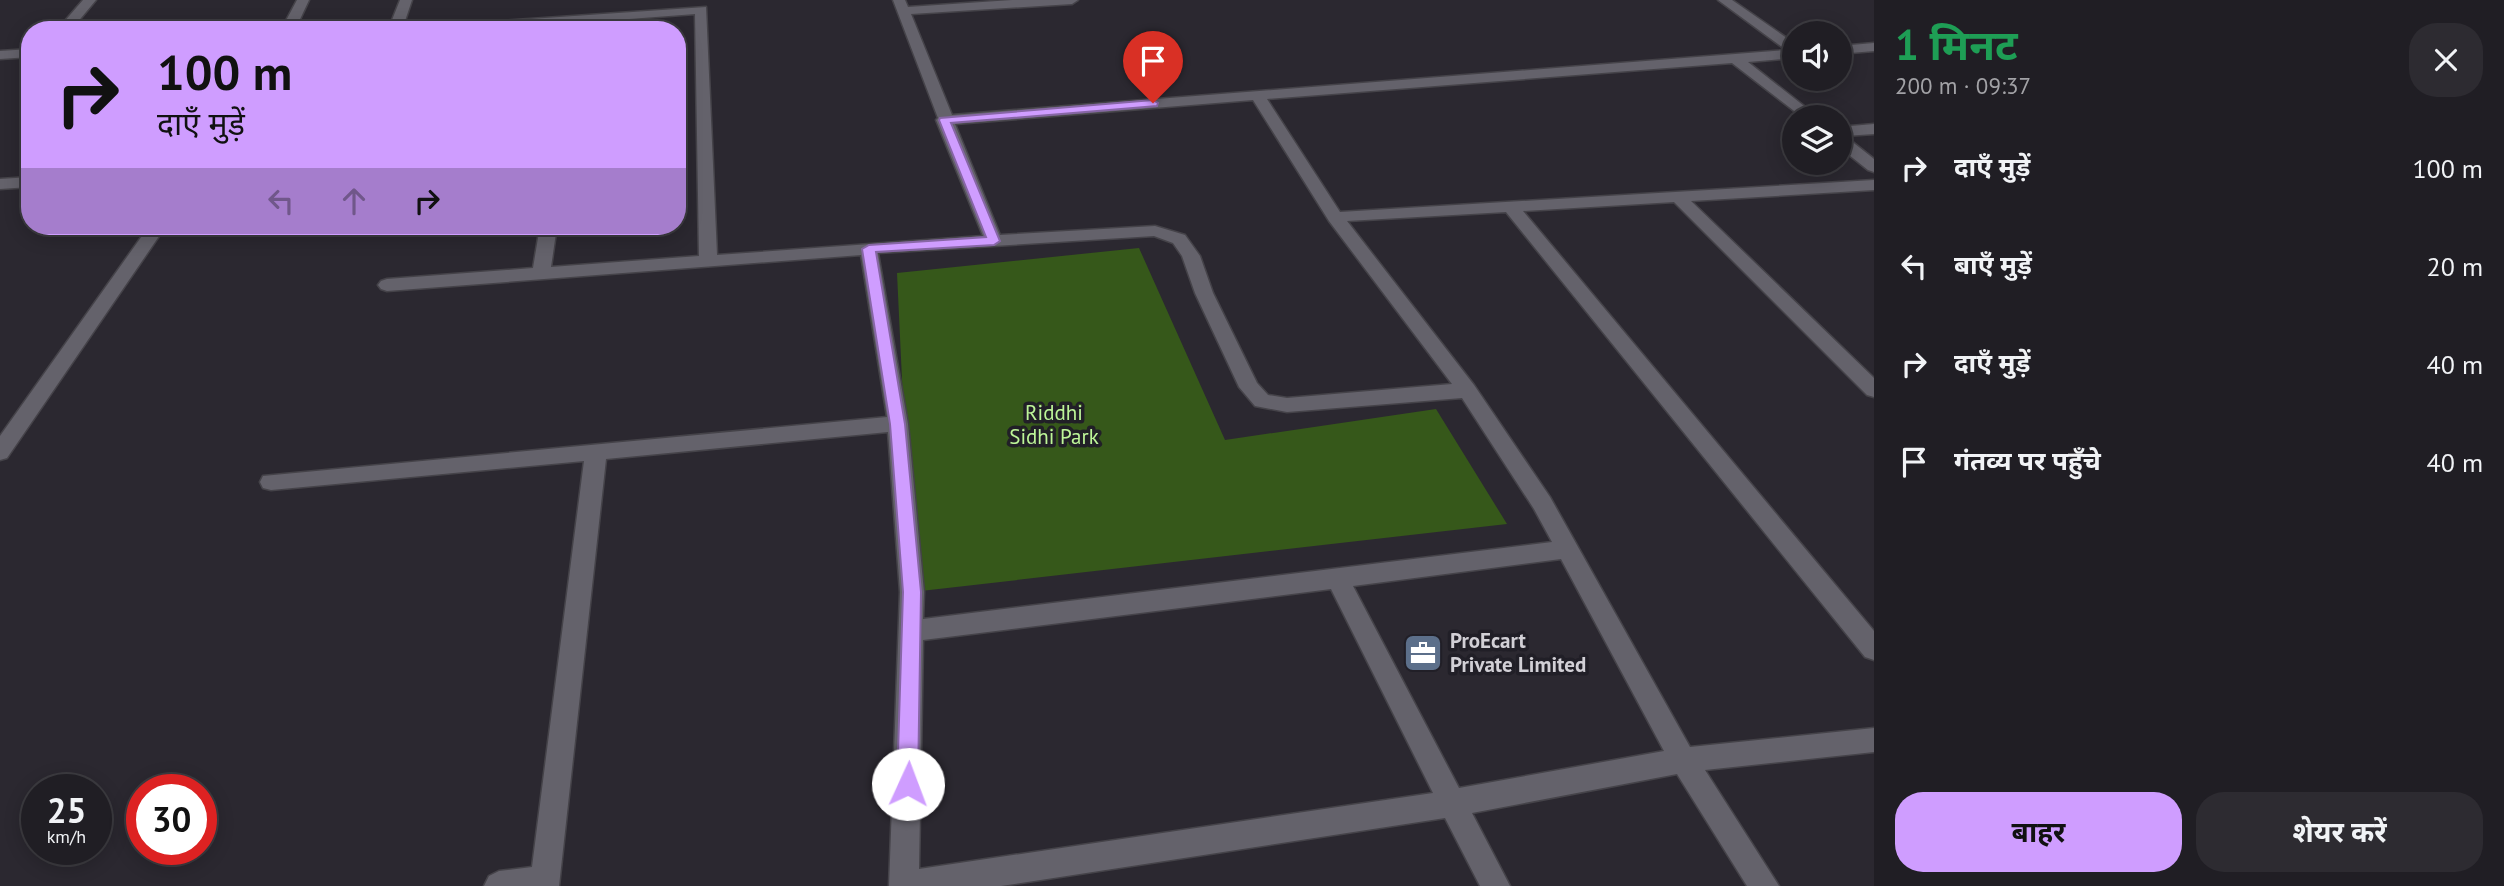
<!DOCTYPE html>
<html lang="hi">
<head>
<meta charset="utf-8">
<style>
	body { margin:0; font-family:"PT Sans","Noto Sans Devanagari",sans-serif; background:#2d2b31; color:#f1f3f6; height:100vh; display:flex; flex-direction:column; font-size:26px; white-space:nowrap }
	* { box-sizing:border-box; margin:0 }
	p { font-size:23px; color:#a2a2a6 }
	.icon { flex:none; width:38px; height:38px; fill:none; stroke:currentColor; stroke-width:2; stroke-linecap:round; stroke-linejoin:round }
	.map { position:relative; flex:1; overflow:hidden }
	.drawer { display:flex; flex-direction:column; background:#201e24; width:630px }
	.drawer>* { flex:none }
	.banner { position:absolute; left:21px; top:21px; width:665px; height:214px; border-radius:28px; box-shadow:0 4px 18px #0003,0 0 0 2px #3d3c41; background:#cf9dff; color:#111; overflow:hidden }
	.tools { position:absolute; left:1782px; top:21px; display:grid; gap:14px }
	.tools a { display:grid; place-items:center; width:70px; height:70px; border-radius:50%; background:#201e24; box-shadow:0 4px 18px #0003,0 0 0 2px #3d3c41; font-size:35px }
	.speed { position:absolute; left:21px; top:774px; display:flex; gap:14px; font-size:35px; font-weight:700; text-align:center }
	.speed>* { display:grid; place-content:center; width:91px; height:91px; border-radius:50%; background:#201e24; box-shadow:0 4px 18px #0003,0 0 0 2px #3d3c41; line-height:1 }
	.speed small { font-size:18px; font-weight:400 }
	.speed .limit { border:10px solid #d22; background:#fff; color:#111 }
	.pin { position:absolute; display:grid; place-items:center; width:60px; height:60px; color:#fff; margin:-72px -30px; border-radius:50% 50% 50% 0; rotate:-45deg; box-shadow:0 0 7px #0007 }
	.pin .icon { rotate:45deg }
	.me { position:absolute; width:77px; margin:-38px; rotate:2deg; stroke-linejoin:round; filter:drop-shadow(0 0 5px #0008) }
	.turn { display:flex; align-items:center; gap:24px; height:147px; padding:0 21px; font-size:32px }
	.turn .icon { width:91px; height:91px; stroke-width:2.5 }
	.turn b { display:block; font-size:49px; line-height:60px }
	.lanes { display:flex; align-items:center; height:66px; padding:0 21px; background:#0003; justify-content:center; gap:35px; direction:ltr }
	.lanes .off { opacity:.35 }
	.round { display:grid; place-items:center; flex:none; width:74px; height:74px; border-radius:28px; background:#2d2b31 }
	.overview { display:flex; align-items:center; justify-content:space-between; height:119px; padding:0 21px }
	h1 { font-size:42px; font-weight:700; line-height:52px; color:#1e9e55 }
	.cta { display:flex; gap:14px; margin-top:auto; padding:14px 21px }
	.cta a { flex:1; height:80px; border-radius:28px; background:#cf9dff; color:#111; font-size:28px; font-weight:700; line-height:80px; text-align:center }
	.cta a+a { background:#2d2b31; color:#f1f3f6 }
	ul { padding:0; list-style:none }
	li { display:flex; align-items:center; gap:21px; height:98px; padding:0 21px }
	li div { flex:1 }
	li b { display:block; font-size:26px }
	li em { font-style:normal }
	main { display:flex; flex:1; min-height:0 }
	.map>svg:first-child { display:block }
</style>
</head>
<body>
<main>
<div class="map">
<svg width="1874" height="886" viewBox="0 0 1874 886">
	<rect width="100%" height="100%" fill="#2b2830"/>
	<path fill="#36581a" d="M 1139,248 L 1225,440 L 1436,409 L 1507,524 L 912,592 L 897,273 Z"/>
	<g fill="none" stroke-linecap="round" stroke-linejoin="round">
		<g stroke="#454349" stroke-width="3">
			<path id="minor" d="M 83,0 L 96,0 L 71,30 L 57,30 Z
				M 297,0 L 309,0 L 295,30 L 281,30 Z
				M 400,0 L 412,0 L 402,30 L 388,30 Z
				M 893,0 L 905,0 L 908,7 L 1012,0 L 1078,0 L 1072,4 L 911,14 L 952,115 L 1786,50 L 1718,0 L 1732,0 L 1794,43 L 1794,58 L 1748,62 L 1818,117 L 1802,117 L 1732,63 L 1267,99 L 1340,212 L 1874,180 L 1874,190 L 1691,201 L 1874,378 L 1874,397 L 1867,395 L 1674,202 L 1523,211 L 1874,631 L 1874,660 L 1865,657 L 1506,212 L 1347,221 L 1474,385 L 1550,497 L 1690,747 L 1874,728 L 1874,752 L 1705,770 L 1779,886 L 1747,886 L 1677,774 L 1472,813 L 1510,886 L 1480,886 L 1445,818 L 1001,886 L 889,886 L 900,592 L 888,432 L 606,459 L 559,886 L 484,886 L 489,876 L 499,871 L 532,867 L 584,461 L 271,490 L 263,488 L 260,482 L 263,476 L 887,417 L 861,255 L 387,291 L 381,289 L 378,285 L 381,281 L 387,279 L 533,268 L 540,226 L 557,226 L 551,267 L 699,256 L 695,14 L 484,30 L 418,30 L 425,26 L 706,7 L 717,255 L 983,236 L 936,120 L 938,118 ZM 1253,100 L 1329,221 L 1452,384 L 1287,398 L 1268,395 L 1257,383 L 1213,293 L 1200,256 L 1185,235 L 1155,226 L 1000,235 L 955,124 ZM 1154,236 L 1173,243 L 1182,256 L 1195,293 L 1239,387 L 1255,406 L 1287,412 L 1462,398 L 1534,509 L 1552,542 L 923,619 L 924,592 L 908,424 L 878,253 ZM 1561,559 L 1664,751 L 1459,788 L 1353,586 ZM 1331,589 L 1433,793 L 919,869 L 923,640 Z
				M 1874,43 L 1874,51 L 1839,54 L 1839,46 Z
				M 30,49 L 30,57 L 0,59 L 0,51 Z
				M 1874,124 L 1874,134 L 1845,136 L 1874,159 L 1874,172 L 1868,170 L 1839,147 L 1839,127 Z
				M 30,177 L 30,187 L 0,189 L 0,179 Z
				M 149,226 L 166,226 L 7,458 L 0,460 L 0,436 Z"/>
		</g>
		<use href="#minor" fill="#64626b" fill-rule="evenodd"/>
	</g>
	<path fill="#cf9dff" stroke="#8766a6" stroke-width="2" d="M 1153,100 L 1158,103 L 1157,106 L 951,123 L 1000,241 L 994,245 L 876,252 L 905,424 L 921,592 L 918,784 L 915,791 L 908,794 L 900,791 L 897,784 L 903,592 L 890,424 L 862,249 L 869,245 L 986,237 L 939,120 L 940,118 Z"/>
	<defs>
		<g id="office-square" transform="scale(2.0125)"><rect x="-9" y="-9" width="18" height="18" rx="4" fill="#5c6f8a" stroke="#211f27"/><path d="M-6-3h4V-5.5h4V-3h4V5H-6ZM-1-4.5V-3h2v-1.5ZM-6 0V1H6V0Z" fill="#fff"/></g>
	</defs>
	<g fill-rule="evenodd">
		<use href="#office-square" x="1423" y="653"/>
	</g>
	<g text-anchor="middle" stroke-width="7" stroke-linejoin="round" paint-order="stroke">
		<g font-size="21" fill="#bdf598" stroke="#211f27">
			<text x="1054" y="420">Riddhi<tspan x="1054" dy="24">Sidhi Park</tspan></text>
		</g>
		<g font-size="21" font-weight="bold" fill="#d2d0d6" stroke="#211f27" text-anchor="start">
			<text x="1450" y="648">ProEcart<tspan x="1450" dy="24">Private Limited</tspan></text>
		</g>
	</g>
</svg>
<div class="tools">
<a><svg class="icon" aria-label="sound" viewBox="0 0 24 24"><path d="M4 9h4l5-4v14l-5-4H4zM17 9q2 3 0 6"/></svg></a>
<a><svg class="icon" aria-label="layers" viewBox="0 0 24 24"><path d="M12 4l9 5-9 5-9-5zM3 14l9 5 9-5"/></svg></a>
</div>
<div class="speed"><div>25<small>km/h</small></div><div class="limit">30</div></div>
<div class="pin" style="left:1153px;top:103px;background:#d93025"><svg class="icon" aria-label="arrive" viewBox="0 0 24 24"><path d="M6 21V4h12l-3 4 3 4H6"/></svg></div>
<svg class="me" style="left:908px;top:784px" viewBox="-20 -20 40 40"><circle r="19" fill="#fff"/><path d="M0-13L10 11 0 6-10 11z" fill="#cf9dff"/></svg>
<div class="banner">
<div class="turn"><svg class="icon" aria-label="right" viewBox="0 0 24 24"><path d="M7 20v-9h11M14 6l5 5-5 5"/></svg><div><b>100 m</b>दाएँ मुड़ें</div></div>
<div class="lanes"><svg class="icon off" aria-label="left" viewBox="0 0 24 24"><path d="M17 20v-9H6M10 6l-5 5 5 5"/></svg><svg class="icon off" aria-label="ahead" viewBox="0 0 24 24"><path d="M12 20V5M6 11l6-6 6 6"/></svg><svg class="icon" aria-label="right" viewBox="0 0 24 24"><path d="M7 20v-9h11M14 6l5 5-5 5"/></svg></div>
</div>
</div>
<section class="drawer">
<div class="overview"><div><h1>1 मिनट</h1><p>200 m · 09:37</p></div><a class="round"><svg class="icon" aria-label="close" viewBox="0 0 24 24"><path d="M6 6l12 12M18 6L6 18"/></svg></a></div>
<ul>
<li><svg class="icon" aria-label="right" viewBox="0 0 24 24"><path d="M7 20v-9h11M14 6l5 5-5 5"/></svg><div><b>दाएँ मुड़ें</b></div><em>100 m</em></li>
<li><svg class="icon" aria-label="left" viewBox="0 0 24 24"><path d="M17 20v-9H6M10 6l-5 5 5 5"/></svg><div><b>बाएँ मुड़ें</b></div><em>20 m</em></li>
<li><svg class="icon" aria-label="right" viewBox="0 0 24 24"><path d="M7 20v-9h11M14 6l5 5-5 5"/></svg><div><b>दाएँ मुड़ें</b></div><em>40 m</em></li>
<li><svg class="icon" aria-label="arrive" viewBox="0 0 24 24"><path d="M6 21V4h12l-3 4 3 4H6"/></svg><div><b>गंतव्य पर पहुँचे</b></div><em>40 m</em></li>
</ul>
<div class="cta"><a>बाहर</a><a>शेयर करें</a></div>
</section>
</main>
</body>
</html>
